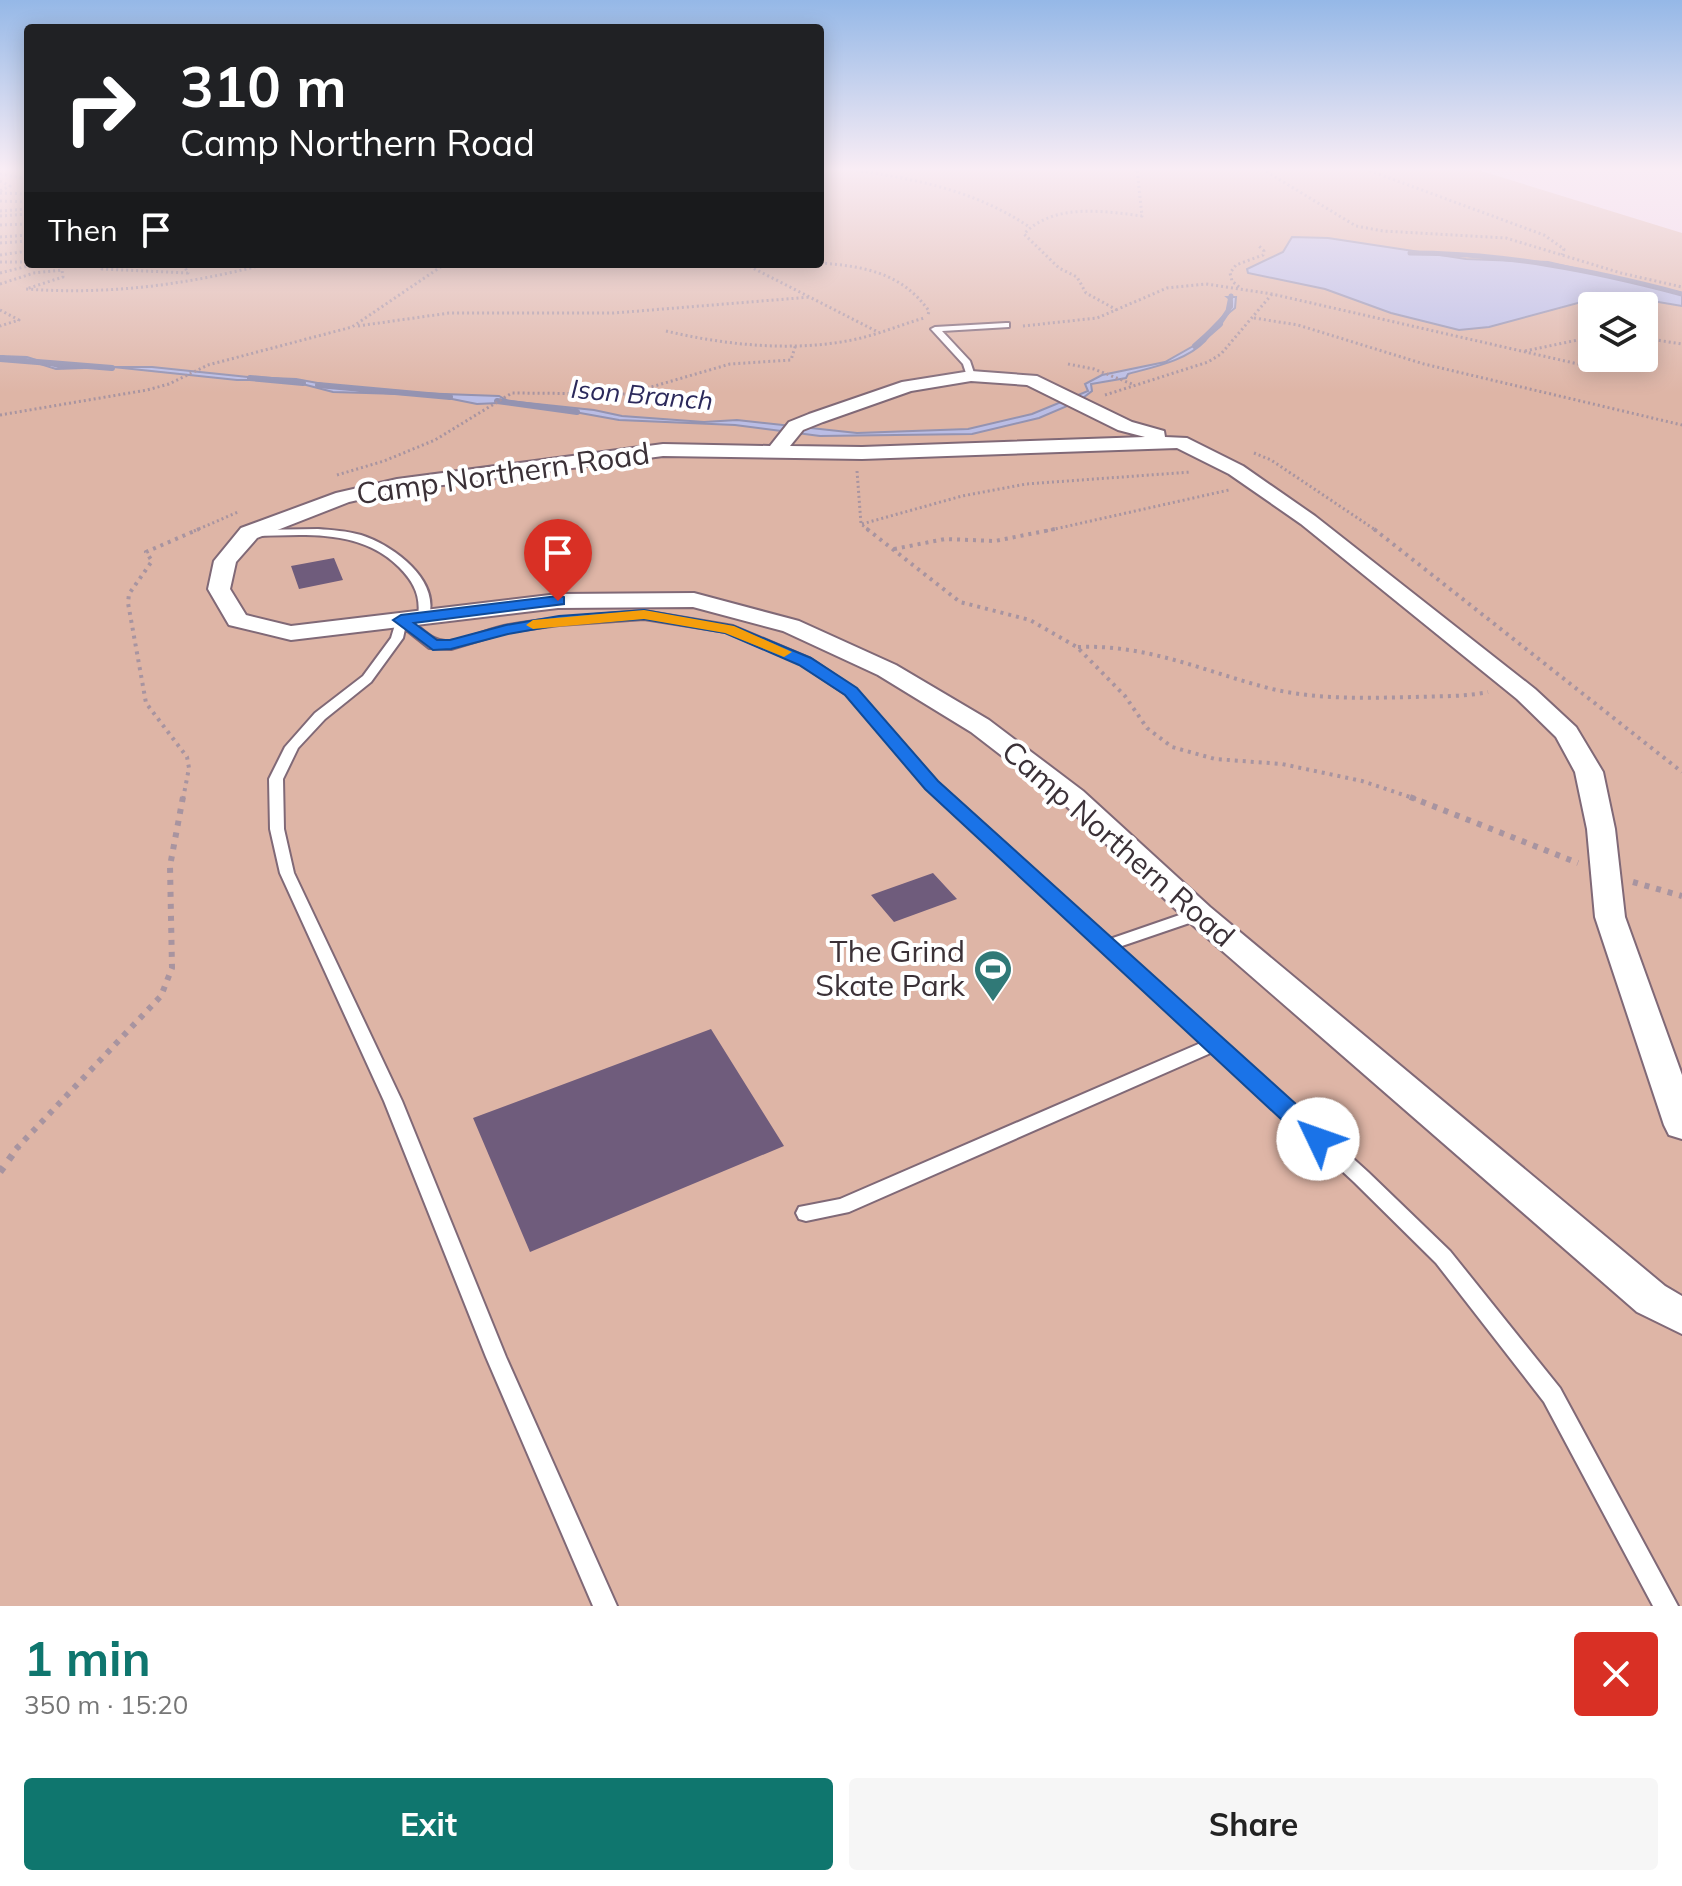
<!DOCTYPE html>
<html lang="en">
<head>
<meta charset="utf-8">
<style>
	body { margin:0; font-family:Mulish,sans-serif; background:#f6f6f6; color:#222; height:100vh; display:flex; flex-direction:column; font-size:30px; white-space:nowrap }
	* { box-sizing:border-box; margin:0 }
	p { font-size:26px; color:#767676 }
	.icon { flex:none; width:44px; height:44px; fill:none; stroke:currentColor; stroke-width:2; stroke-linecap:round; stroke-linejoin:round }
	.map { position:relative; height:1606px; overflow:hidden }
	.details { display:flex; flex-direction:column; background:#fff; flex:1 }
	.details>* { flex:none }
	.hud { position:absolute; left:24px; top:24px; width:800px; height:244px; border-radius:8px; box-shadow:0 4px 20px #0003; background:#202124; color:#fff; overflow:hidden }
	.fabs { position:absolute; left:1578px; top:292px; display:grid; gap:16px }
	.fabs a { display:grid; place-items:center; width:80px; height:80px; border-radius:8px; background:#fff; box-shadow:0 4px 20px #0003; font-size:40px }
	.pin { position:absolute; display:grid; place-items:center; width:68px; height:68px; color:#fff; margin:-82px -34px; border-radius:50% 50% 50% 0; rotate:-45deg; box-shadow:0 0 8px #0007 }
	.pin .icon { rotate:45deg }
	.me { position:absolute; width:88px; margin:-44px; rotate:312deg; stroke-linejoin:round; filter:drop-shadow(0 0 6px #0008) }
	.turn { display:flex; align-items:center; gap:28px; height:168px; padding:0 24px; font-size:36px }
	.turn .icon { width:104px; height:104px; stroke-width:2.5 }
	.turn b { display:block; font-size:56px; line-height:68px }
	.then { display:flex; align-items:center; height:76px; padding:0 24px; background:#0003; gap:16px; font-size:30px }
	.round { display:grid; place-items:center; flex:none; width:84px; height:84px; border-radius:8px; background:#f6f6f6 }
	.headline { display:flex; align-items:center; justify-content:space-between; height:136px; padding:0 24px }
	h1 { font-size:48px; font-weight:700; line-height:60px; color:#0f766e }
	.cta { display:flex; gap:16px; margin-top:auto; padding:16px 24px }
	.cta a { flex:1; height:92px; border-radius:8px; background:#0f766e; color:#fff; font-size:32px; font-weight:700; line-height:92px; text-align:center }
	.cta a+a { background:#f6f6f6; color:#222 }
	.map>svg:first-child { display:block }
</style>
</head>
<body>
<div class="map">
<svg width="1682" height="1606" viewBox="0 0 1682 1606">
	<rect width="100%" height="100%" fill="#f2d8e8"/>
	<path fill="#deb5a6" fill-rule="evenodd" d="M 0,169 L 28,169 L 28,264 L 820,264 L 820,169 L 1475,169 L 1682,233 L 1682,1606 L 0,1606 ZM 1592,306 L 1644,306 L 1644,358 L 1592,358 Z"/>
	<path fill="#babde5" stroke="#9493b1" stroke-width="2" d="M 1292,237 L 1328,238 L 1466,259 L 1548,262 L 1682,293 L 1682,306 L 1611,294 L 1489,327 L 1459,330 L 1391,313 L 1325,289 L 1248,273 L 1247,269 L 1283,252 Z
		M 1227,297 L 1236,297 L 1235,308 C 1221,318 1215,329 1205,341 C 1186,361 1153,367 1128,374 L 1126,378 L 1091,384 L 1092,391 L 1079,401 L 1039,418 L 972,434 L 820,436 L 735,425 L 619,420 L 519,402 L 477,404 L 432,395 L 333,392 L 287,380 L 237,380 L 113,367 L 56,369 L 21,358 L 0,356 L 27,357 L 58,367 L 152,367 L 248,377 L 296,379 L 361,391 L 499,396 L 508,401 L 594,410 L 622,416 L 704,422 L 737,420 L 857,433 L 968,429 L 1032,414 L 1088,391 L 1085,384 L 1102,375 L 1165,362 L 1195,345 L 1232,307 L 1232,301 Z"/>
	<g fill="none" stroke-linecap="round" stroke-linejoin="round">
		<path stroke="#9493b1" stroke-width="5" d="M 1410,253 C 1503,253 1592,270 1682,294
			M 1218,326 L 1228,311 L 1231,296"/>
		<path stroke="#9493b1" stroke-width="6" d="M 1195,346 L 1220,324
			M 0,359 L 112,368
			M 250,378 L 303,383
			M 318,385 L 450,397
			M 497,401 L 577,412"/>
	</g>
	<path fill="#6f5c7c" d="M 334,558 L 343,580 L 299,589 L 291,566 Z
		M 933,873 L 957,899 L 894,922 L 871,895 Z
		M 711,1029 L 784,1146 L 530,1252 L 473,1118 Z"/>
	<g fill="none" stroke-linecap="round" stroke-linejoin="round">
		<g stroke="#806977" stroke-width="4">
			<path id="service" d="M 1006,323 L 1009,323 L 1009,327 L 942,331 L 970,361 L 975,376 L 971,379 L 967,376 L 963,364 L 931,329 L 935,327 Z
				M 318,529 C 332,530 347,531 361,535 C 393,545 442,581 428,619 L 420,619 L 418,617 C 421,596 414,582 399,567 C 360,528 304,535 253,536 L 248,533 L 253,530 Z
				M 644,611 L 733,626 L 809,658 L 855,689 L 937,782 L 1110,939 L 1194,910 L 1204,910 L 1207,914 L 1204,918 L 1119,947 L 1368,1172 L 1450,1251 L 1560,1388 L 1678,1606 L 1653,1606 L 1544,1402 L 1436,1263 L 1354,1182 L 1213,1052 L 849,1212 L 806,1221 L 799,1219 L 796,1213 L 799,1207 L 840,1199 L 1203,1042 L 927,788 L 847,695 L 801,664 L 726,632 L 644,619 L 559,625 L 507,632 L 451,649 L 429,648 L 405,629 L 403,638 L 371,682 L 325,719 L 298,748 L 283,779 L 284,829 L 294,873 L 402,1101 L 506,1357 L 617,1606 L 593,1606 L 486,1357 L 384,1101 L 280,873 L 270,829 L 269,779 L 285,747 L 315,713 L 363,676 L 391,638 L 397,618 C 417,616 427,644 450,641 C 470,639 489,628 509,625 C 554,617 599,615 644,611 Z"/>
		</g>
		<g stroke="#806977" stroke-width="4">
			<path id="minor" d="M 971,371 L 1037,376 L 1132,422 L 1164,431 L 1165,437 L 1187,438 L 1243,466 L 1315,516 L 1535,689 L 1576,727 L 1603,772 L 1615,829 L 1625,917 L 1682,1075 L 1682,1139 L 1669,1135 L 1664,1125 L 1595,917 L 1587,829 L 1575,772 L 1556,737 L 1517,699 L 1301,524 L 1229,474 L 1177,448 L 862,459 L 663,456 L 397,491 L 349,502 L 257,538 L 236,562 L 230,589 L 246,615 L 291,626 L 558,594 L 694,593 L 799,621 L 896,665 L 989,720 L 1083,791 L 1210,907 L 1665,1286 L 1682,1296 L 1682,1334 L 1637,1312 L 1188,921 L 1063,803 L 971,732 L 878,675 L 783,631 L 693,607 L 558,608 L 291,640 L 229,625 L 208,589 L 214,561 L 241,528 L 336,493 L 397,479 L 663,444 L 770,446 L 789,422 L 809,414 L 902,382 ZM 971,381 L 1027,385 L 1118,430 L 1145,437 L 862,447 L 790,446 L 803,430 L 823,422 L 911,391 Z"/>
		</g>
		<path stroke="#a894a0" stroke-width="3" stroke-dasharray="2 3" stroke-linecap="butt" d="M 18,169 L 28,171
			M 846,169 C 911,178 972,189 1028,226
			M 1262,169 L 1356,226 L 1383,231 L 1506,238 L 1621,273 L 1682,287
			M 1365,169 L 1544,235 L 1564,249 L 1562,255
			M 0,174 L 28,179
			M 0,181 L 10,186 L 0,191
			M 0,193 L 28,194
			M 0,201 L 28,202
			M 0,211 L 28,209
			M 0,216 L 28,214
			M 0,225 L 28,224
			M 0,237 L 28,235
			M 0,243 L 28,241
			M 0,255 L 28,251
			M 0,262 L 28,262
			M 820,263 C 864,266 902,273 929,311 L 928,315
			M 99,264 L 102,269 L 188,273 L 183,264
			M 223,264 L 236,264
			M 745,264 L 876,331
			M 0,273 L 36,264
			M 0,284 L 34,273 L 62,270 L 63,277 L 26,289 C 108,295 186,285 266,264
			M 1239,287 L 1232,281 L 1230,273 L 1236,265 L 1263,255 L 1264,251 L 1259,246
			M 0,310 L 19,320 L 0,326
			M 1117,310 L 1086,293 L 1077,277 L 1059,268 L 1024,234 C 1053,203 1104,211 1142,216 L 1137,169
			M 1254,318 L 1298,325 L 1424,364 L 1682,425
			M 358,326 L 449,313 L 614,313 L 811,297
			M 1023,326 L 1097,318 L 1167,288 L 1206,284 L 1272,294 L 1600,369
			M 666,331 C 725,345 792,352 852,340 C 877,335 900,325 924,318
			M 1644,338 L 1682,344
			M 1525,351 L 1592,337
			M 1068,364 L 1094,369 L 1132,384
			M 1105,395 L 1208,362 L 1221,354 L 1272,294
			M 0,415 L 147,390 L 169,384 L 208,365 L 352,327 L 445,264
			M 1254,453 L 1271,460 L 1377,531
			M 857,471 L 861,524 L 870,531
			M 337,475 L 384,461 L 435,440 L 512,393 L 627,394 L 730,364 L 791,360 L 796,344
			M 862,524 L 962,496 L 1026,484 L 1191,472
			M 194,531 L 238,512
			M 1046,531 L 1229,490"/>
		<path stroke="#a894a0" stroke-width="4" stroke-dasharray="3 5" stroke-linecap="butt" d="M 867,529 L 960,602 L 1030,620 L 1077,647 L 1125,696 L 1147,728 L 1172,747 L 1215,759 L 1282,764 L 1362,781 L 1416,799
			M 1374,529 L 1682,772
			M 894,549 L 945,539 L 995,541 L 1055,529
			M 1078,647 C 1146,644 1204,671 1268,688 C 1316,700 1366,698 1415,697 C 1439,696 1464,697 1488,692
			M 183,799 L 189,768 L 187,757 L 146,703 L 128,603 L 129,594 L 152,561 L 146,552 L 199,529"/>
		<path stroke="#a894a0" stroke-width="6" stroke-dasharray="5 7" stroke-linecap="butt" d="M 1410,797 L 1578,863
			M 1633,882 L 1682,896
			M 16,1149 L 161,996 L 172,968 L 170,866 L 183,797"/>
		<path stroke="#a894a0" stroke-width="7" stroke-dasharray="6 9" stroke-linecap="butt" d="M 0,1172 L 18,1147"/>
		<use href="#service" fill="#fff" fill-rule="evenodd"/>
		<use href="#minor" fill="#fff" fill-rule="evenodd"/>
	</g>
	<linearGradient id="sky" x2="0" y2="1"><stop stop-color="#95b8e7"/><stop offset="0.43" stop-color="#f9edf5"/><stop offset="1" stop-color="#f9edf5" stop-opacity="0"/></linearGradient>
	<rect width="1682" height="393" fill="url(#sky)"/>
	<path fill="#1a73e8" stroke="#114b97" stroke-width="2" d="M 558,596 L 564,597 L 564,604 L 414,623 L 437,640 L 450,640 L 506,625 L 559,616 L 644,610 L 734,626 L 811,658 L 857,688 L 938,781 L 1327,1132 L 1330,1139 L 1327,1146 L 1318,1148 L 1310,1146 L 925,789 L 845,695 L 799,665 L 725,633 L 644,619 L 559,625 L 508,634 L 451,649 L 433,650 L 393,620 L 401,615 Z"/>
	<path fill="#f59e0b" d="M 644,610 L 734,626 L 792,652 L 784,657 L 725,633 L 644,619 L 533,629 L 526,625 L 533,620 Z"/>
	<defs>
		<g id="stadium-pin" transform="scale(2)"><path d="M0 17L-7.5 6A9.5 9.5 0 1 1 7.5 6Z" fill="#307977" stroke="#fff"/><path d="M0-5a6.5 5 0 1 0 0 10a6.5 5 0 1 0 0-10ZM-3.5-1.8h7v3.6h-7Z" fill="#fff"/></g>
	</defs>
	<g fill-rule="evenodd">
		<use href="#stadium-pin" x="993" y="969"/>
	</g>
	<g text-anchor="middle" stroke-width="8" stroke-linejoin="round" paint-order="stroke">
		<g font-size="26" font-style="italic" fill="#2b295b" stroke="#fff">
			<text transform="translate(642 395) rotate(5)" y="9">Ison Branch</text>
		</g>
		<g font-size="30" fill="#3b3137" stroke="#fff">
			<text transform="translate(503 474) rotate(-8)" y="10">Camp Northern Road</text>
			<text transform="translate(1118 844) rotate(41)" y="10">Camp Northern Road</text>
		</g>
		<g font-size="30" fill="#3b3137" stroke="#fff" text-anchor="end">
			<text x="965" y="962">The Grind<tspan x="965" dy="34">Skate Park</tspan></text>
		</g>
	</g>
</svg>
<div class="fabs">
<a><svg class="icon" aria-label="layers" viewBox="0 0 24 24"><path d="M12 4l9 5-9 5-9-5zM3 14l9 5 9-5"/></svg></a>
</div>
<div class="pin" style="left:558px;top:601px;background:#d93025"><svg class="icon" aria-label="arrive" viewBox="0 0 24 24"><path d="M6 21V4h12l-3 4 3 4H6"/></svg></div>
<svg class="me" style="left:1318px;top:1139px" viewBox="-20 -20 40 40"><circle r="19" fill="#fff"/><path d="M0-13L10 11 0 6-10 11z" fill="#1a73e8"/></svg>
<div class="hud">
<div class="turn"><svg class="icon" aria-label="right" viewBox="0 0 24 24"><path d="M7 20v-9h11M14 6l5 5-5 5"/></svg><div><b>310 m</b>Camp Northern Road</div></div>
<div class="then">Then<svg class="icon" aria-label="arrive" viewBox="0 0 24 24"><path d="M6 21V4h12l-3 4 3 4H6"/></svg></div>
</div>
</div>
<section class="details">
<div class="headline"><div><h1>1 min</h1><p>350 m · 15:20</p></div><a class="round" style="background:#d93025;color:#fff"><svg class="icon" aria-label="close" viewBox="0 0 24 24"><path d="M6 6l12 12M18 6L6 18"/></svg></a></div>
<div class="cta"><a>Exit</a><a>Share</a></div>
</section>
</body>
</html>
